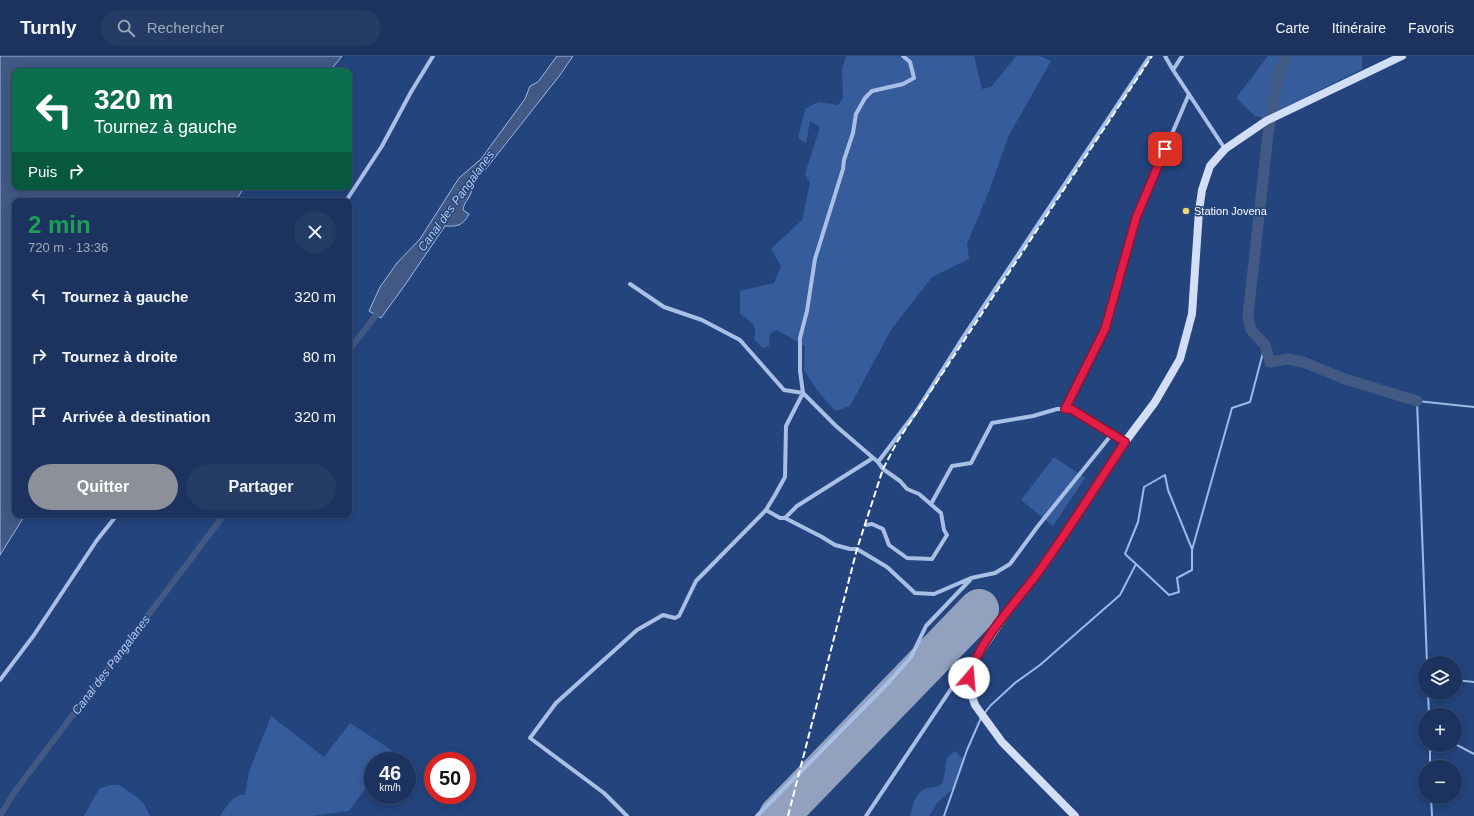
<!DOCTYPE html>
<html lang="fr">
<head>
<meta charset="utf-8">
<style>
	body { margin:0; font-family:Helvetica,sans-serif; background:#243b64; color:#f1f3f6; height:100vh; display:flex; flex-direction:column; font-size:15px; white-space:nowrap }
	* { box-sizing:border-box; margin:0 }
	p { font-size:13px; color:#a0aabc }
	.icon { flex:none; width:22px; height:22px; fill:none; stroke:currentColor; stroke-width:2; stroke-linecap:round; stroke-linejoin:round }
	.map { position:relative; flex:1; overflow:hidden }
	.details { position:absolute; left:12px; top:142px; width:340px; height:320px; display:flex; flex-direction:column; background:#1b335e; border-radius:8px; box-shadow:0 2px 10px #0003,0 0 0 1px #394e73 }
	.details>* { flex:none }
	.banner { position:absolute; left:12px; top:12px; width:340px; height:122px; border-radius:8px; box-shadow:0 2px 10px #0003,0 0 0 1px #394e73; background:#0b6e4f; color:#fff; overflow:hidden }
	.buttons { position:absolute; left:1418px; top:600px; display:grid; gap:8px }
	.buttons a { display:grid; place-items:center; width:44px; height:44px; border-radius:50%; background:#1b335e; box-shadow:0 2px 10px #0003,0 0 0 1px #394e73; font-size:20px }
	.speed { position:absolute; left:364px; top:696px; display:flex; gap:8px; font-size:20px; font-weight:700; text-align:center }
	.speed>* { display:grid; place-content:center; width:52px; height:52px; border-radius:50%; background:#1b335e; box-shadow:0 2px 10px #0003,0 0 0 1px #394e73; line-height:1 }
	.speed small { font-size:10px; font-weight:400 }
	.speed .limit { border:6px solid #d22; background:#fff; color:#111 }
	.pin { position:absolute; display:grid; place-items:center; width:34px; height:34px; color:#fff; margin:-17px; border-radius:8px; box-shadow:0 2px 6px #0006 }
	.me { position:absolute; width:44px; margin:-22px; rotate:18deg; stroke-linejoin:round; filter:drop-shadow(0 0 3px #0008) }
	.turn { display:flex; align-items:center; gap:14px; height:84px; padding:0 16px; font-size:18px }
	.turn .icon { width:52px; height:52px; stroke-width:2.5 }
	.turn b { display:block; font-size:28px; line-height:34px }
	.then { display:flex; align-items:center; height:38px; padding:0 16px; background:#0003; gap:8px; font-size:15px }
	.round { display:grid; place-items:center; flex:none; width:42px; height:42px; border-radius:21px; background:#243b64 }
	.overview { display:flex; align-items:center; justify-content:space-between; height:68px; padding:0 16px }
	h1 { font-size:24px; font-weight:700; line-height:30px; color:#1e9e55 }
	.cta { display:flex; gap:8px; margin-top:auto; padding:8px 16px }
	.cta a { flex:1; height:46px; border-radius:24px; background:#8c9099; color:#fff; font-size:16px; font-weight:700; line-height:46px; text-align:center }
	.cta a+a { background:#243b64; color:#f1f3f6 }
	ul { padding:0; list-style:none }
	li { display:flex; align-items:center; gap:12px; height:60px; padding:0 16px }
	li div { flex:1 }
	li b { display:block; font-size:15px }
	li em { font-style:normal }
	header { display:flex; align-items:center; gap:24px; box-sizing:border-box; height:56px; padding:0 20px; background:#1b335e; border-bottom:1px solid #394e73 }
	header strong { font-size:19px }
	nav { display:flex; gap:22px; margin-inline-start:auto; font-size:14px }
	.search { width:280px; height:36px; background:#243b64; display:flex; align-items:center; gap:10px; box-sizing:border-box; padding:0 14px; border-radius:22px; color:#a0aabc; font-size:15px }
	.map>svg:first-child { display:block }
</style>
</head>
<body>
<header>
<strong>Turnly</strong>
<div class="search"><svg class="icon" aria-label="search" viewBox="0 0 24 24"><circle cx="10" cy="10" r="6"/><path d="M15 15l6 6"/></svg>Rechercher</div>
<nav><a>Carte</a><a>Itinéraire</a><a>Favoris</a></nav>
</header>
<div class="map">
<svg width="1474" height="760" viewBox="0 0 1474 760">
	<rect width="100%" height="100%" fill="#24447e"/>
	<path fill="#375c9b" d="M 846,0 L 974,0 L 982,33 L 991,31 L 1016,0 L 1040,0 L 1051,5 L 1009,79 L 989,135 L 967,188 L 969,203 L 932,221 L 891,274 L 850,350 L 835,355 L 817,334 L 804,314 L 805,290 L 777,274 L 774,275 L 770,278 L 769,290 L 763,292 L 754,283 C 758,268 751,266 740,258 L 740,235 L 774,227 L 781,210 L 771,193 L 802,164 L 810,127 L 805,118 L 820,71 L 810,65 L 806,87 L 798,82 L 805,53 L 818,46 L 838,49 L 843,42 L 842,13 Z
		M 1268,0 L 1362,0 L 1362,13 L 1264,62 L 1255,60 L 1236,42 Z
		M 1054,401 L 1085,422 L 1053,470 L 1021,444 Z
		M 271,660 L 324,701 L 350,667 L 393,695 L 386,705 L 373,705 L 373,722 L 349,755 L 311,760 L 220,760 C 227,751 233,737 245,739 L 249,716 Z
		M 955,695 L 963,703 L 960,718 L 954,732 L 938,746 L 929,760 L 910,760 L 914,745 L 920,736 L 924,733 L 939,730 L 943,726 L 947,702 Z
		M 109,729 L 119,729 L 138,742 L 145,750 L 150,760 L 84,760 L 99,733 Z"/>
	<path fill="#415983" stroke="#9cb9e7" d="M 0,0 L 342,0 L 330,15 L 15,15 L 15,131 L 245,131 L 235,145 L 15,145 L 15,459 L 25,459 L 0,499 Z
		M 557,0 L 573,0 L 560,19 L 485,114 C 473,121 475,128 470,139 C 467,145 464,147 463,154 L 469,158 C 462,171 457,170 445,170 L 407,226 L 381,262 L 369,255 L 380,231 L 397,207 L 420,183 L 459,122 L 481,103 L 525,43 L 530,30 L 538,26 Z"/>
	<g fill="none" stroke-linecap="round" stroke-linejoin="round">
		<path stroke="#9cb9e7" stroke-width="2" d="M 1136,508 L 1125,498 L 1138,466 L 1144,431 L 1165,419 L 1168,434 L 1192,493
			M 1427,607 L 1417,345 L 1474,351
			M 1455,624 L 1474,626
			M 1428,637 L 1429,659
			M 984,658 L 990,650 L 1015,627 L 1040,609 L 1120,539 L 1136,508 L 1169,539 L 1179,536 L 1177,522 L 1192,514 L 1192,494 L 1232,352 L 1250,346 L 1265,289
			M 1455,688 L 1474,698
			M 1430,689 L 1430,711
			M 1430,695 L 1441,689
			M 1431,741 L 1432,760
			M 944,760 L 967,694 L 981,662"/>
		<path stroke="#415983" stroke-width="6" d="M 349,294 L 380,254
			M 0,760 L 13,738 L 224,459"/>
		<path stroke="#415983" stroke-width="11" d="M 1285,0 L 1278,22 L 1268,78 L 1248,260 L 1251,274 L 1265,289 L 1270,306 L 1288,303 L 1303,306 L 1345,323 L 1417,345"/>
		<path stroke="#92a2be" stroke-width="40" d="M 779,760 L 979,553"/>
		<path stroke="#a8bfe6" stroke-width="4" d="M 1165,0 L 1173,14 L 1225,93
			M 1173,14 L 1182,0
			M 346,145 L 382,90 L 411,36 L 433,0
			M 1065,353 L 1105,273 L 1136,162 L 1189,38
			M 878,406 L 916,356 L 962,283 L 1150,0
			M 931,448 L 952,410 L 971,407 L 992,367 L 1033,360 L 1057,353 L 1071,353 L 1125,386
			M 766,454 L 780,462 L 785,462 L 822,481 L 835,489 L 850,493 L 857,493 L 887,511 L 915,537 L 934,538 L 971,522 L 995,517 L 1010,508 L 1038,470 L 1112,378
			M 785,462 L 797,450 L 873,402
			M 866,469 L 872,468 L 883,473 L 889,489 L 907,502 L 932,503 L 947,479 L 944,474 L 941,457 L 919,438 L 907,433 L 900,425 L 883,413 L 878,406 L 836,370 L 803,337 L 800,315 L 800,282 L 807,255 L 815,203 L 843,113 L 844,104 L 853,77 L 856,58 L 865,42 L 872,35 L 903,28 L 914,22 L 910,6 L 903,0
			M 0,624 L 34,579 L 97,484 L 117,459
			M 627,760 L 604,737 L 530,682 L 556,647 L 637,574 L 663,559 L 675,562 L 679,560 L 696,525 L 766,454 L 775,439 L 785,421 L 786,370 L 803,337 L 784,334 L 740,284 L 702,264 L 664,251 L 630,228
			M 757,760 L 889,626 L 911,601 L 926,570 L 970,524
			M 866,760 L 951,633 L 970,614"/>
		<path stroke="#d2def5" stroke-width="8" d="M 1075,760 L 1002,686 L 975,649 L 970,634 L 969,622 L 974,605 L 1009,553 L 1036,519 L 1059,486 L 1125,386 L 1155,346 L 1180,303 L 1192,258 L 1199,155 L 1202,134 L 1210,110 L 1225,93 L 1266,65 L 1402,0"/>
		<path stroke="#fff" stroke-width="2" stroke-dasharray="7 3" stroke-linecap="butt" d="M 788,760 L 857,493 L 883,413 L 897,386 L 1152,0"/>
	</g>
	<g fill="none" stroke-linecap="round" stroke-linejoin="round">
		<g stroke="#92132f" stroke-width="10">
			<path id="route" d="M 969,622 C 978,585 1014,549 1037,518 C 1068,475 1096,430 1125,386 L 1071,353 L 1065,353 L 1105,273 L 1136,162 L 1165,93"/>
		</g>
		<use href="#route" stroke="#e11d48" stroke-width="7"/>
	</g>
	<circle fill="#f0d46c" stroke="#24447e" stroke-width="1.5" cx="1186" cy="155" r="4"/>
	<g text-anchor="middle" stroke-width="3" stroke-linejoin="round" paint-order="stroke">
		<g font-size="11" fill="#fff" stroke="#24447e" text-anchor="start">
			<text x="1194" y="159">Station Jovena</text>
		</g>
		<g font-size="12" font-style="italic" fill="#b4caee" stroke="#24447e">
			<text transform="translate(456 145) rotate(-54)" y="4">Canal des Pangalanes</text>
			<text transform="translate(111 609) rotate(-53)" y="4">Canal des Pangalanes</text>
		</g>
	</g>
</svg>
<div class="buttons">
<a><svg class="icon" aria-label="layers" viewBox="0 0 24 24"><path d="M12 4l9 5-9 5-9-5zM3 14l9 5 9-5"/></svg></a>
<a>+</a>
<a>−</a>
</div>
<div class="speed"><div>46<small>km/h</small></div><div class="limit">50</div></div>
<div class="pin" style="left:1165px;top:93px;background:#d93025"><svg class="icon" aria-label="arrive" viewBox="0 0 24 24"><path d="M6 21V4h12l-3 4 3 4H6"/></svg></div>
<svg class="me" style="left:969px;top:622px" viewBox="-20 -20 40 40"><circle r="19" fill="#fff"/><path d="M0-13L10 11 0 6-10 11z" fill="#e11d48"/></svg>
<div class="banner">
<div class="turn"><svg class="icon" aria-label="left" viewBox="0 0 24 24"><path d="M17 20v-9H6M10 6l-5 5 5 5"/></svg><div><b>320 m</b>Tournez à gauche</div></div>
<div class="then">Puis<svg class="icon" aria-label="right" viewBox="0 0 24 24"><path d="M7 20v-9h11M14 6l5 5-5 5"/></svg></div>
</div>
<section class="details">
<div class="overview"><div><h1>2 min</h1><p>720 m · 13:36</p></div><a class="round"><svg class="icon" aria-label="close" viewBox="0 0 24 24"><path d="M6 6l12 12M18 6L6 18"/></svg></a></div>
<ul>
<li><svg class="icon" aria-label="left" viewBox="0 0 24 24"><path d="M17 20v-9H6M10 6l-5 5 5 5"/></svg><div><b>Tournez à gauche</b></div><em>320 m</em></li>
<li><svg class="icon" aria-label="right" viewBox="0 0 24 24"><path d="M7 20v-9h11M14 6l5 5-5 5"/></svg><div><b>Tournez à droite</b></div><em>80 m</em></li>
<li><svg class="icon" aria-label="arrive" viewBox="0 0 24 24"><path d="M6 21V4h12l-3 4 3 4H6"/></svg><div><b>Arrivée à destination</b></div><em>320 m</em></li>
</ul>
<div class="cta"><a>Quitter</a><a>Partager</a></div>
</section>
</div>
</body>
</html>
